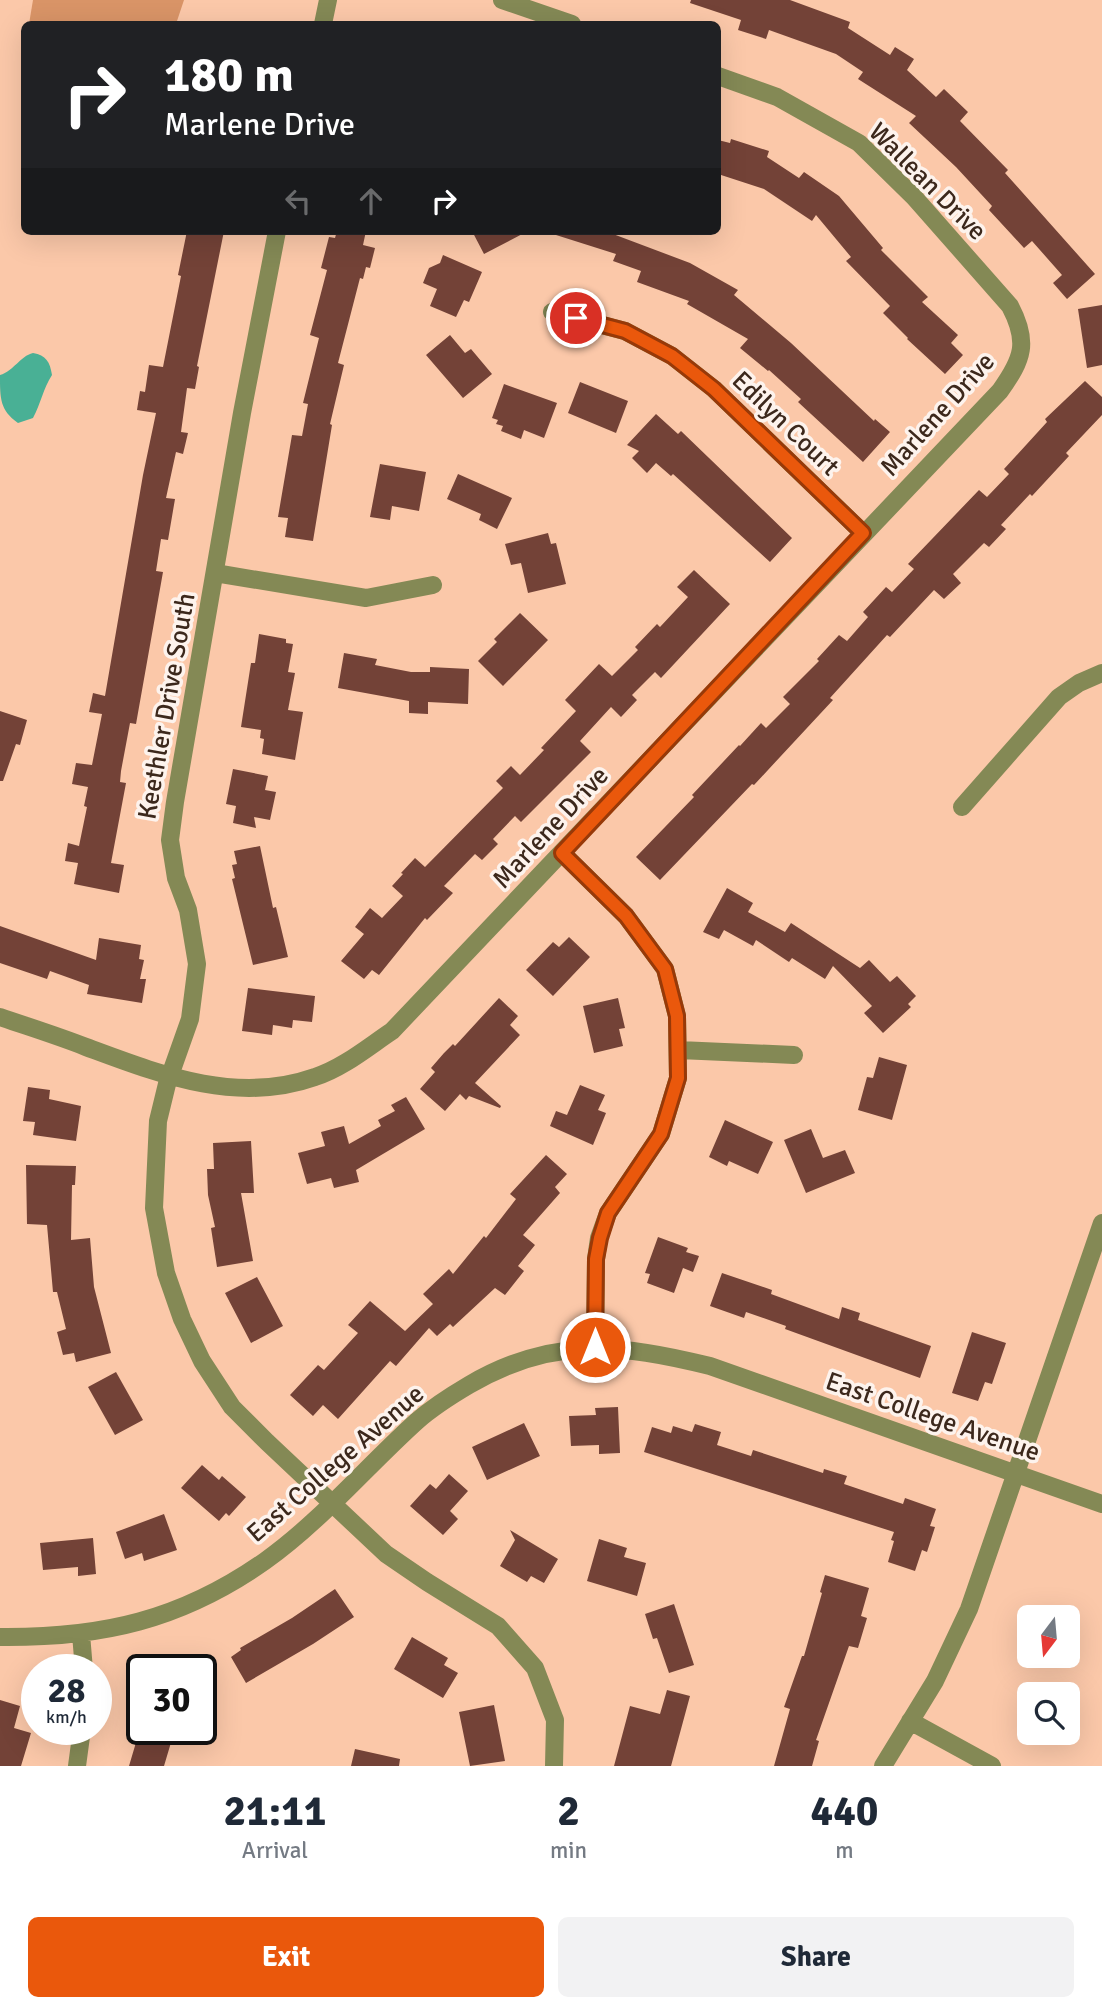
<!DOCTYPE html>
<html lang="en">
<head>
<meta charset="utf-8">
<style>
	body { margin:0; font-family:Signika,sans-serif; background:#f2f2f3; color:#1f2937; height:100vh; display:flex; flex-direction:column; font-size:26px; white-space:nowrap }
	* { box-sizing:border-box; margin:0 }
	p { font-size:23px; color:#747a83 }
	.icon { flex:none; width:38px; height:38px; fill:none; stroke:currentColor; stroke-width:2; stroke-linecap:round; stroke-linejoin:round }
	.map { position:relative; height:1766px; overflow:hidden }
	.drawer { display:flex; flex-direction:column; background:#fff; flex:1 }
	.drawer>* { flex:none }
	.guide { position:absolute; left:21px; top:21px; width:700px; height:214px; border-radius:10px; box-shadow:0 7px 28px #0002; background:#202124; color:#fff; overflow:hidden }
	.needle { width:46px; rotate:196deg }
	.fabs { position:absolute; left:1017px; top:1605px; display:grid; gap:14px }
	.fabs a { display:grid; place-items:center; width:63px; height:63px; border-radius:10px; background:#fff; box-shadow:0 7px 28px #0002; font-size:35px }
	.speed { position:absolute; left:21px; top:1654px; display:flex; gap:14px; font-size:35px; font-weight:700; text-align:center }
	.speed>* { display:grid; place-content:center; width:91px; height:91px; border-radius:50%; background:#fff; box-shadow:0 7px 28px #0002; line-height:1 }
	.speed small { font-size:18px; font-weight:400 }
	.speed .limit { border:4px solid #111; border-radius:10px; background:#fff; color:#111 }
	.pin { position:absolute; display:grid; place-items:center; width:60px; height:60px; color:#fff; margin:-30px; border:4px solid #fff; border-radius:50%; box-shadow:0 2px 7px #0007 }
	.me { position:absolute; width:77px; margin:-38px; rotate:0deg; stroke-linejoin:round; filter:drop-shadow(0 0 5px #0008) }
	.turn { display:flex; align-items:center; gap:24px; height:147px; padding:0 28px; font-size:32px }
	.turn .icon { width:91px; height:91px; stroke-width:2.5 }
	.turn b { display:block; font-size:49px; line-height:60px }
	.lanes { display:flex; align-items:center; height:66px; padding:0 28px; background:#0003; justify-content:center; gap:35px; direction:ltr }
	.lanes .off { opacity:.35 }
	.eta { display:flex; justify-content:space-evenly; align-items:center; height:119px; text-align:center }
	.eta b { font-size:42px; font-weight:700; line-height:49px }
	.cta { display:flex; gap:14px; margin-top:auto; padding:14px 28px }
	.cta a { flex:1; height:80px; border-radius:10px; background:#ea580c; color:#fff; font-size:28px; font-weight:700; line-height:80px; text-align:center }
	.cta a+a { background:#f2f2f3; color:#1f2937 }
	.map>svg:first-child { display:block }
</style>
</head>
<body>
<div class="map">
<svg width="1102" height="1766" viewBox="0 0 1102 1766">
	<rect width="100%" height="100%" fill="#fbc8a9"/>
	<path fill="#d99467" d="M 33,0 L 184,0 L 176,24 L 29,24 Z"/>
	<path fill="#49b095" d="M 33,353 C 46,355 50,362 52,375 C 43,389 41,403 33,418 L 18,423 C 0,410 0,399 0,375 C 14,371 20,356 33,353 Z"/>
	<path fill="#734237" d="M 691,0 L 790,0 L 850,22 L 848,28 L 890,55 L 895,47 L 914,59 L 907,70 L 936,97 L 944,89 L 968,112 L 960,121 L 1008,170 L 1005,173 L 1095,274 L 1067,299 L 1053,283 L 1062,275 L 1032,241 L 1024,248 L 989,210 L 992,206 L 956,167 L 909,123 L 916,116 L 858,79 L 863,72 L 836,54 L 769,30 L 766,39 L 738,30 L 741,20 L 690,3 Z
		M 731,139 L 769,151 L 767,157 L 799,178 L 804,172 L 839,196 L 883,248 L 881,250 L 928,297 L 922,302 L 958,335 L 951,343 L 963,355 L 945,374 L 907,339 L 908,338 L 883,313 L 890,306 L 846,261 L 851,257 L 816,215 L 812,221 L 764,189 L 718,174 L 718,140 L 730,143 Z
		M 187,231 L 224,231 L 197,366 L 199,367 L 195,389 L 187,388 L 181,432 L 188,433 L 183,454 L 176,452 L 166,498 L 175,499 L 168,540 L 161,539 L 156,571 L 163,572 L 136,724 L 130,723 L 121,771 L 120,782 L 126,783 L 111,863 L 124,865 L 119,893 L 74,884 L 78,863 L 65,861 L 68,843 L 79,846 L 87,807 L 84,806 L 88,787 L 72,784 L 76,763 L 92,765 L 102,714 L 89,712 L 93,693 L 105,696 L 143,475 L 156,413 L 137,410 L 140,391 L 145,392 L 149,365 L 163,367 L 181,276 L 178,275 Z
		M 337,231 L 366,231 L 363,245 L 375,248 L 370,268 L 366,267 L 363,279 L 360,278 L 338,363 L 344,365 L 330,424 L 332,425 L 313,541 L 285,537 L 288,518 L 278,517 L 292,435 L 302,436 L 308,404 L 303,403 L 319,338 L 310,335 L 327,270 L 321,268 L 329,237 L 335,238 Z
		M 472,231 L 528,231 L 484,254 Z
		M 556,231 L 605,231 L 690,263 L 738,290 L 734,295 L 791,343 L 874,421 L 875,419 L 890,432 L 863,462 L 798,402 L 801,399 L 769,370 L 768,371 L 740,348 L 748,339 L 687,304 L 689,301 L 637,282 L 641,271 L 613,261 L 616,254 L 556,235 Z
		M 443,255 L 482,272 L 469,302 L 464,300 L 456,317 L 430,306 L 437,289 L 423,283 L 429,268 L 440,263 Z
		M 1102,305 L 1102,365 L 1087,368 L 1078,309 Z
		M 450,335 L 465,353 L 471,349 L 492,374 L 463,398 L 426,355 Z
		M 1085,381 L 1102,397 L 1102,415 L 1066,453 L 1069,456 L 1032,496 L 1030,494 L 1001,525 L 1006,529 L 989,547 L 984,543 L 953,574 L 961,583 L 944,599 L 934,590 L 890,637 L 887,635 L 830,698 L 833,700 L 754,785 L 752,784 L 660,880 L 636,857 L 694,797 L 692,795 L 739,745 L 740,746 L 761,723 L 766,728 L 790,704 L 783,697 L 819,661 L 817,659 L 839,635 L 847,641 L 868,617 L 863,612 L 886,587 L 892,592 L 914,569 L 908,564 L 979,490 L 987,497 L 1009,474 L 1004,469 L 1047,422 L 1045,419 Z
		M 580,382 L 628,401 L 616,433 L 568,413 Z
		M 504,384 L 557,403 L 544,438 L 524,430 L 521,439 L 501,431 L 503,426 L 496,424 L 498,420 L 492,418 Z
		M 656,414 L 678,434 L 681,431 L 792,538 L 770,562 L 673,474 L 671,476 L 656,463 L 647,473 L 632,458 L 639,451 L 627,445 Z
		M 380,464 L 426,472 L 419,511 L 392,506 L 390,520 L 370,517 Z
		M 458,474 L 512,498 L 497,529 L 479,520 L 481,514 L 447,499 Z
		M 548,533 L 551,544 L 556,543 L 566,584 L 528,593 L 521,563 L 511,565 L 505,544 Z
		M 694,570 L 730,604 L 661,678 L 655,672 L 632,695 L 637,700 L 621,717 L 611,707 L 580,741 L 591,752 L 521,822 L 515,816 L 493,839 L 498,844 L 482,860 L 475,854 L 444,886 L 453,893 L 427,920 L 425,918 L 379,975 L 372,970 L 364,979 L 341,961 L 364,934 L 355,927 L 370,908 L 382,918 L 403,896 L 392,886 L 403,874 L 401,873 L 415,858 L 425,867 L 503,788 L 496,781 L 511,766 L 520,775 L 544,750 L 541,748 L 576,711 L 565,700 L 599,664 L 612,676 L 638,650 L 635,647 L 657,624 L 660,627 L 688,597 L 677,587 Z
		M 520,613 L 548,640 L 503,686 L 478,661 L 497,642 L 494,639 Z
		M 259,634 L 286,639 L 286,643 L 293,644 L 288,672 L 295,673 L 288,710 L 303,712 L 295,760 L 262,754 L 264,739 L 260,738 L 261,730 L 241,727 L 251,663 L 255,663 Z
		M 344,653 L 377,659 L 375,665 L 411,672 L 430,672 L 430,667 L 469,669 L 468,704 L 428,702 L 428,714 L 409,713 L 409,701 L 338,688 Z
		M 0,711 L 27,720 L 20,745 L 16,744 L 3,781 L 0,781 Z
		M 233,769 L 268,776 L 265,790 L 276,792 L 270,820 L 254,817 L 256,828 L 233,823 L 236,806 L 226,804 Z
		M 260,846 L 273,908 L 276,907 L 288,957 L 253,965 L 232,879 L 235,878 L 232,865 L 237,864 L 234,851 Z
		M 727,888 L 753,903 L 748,912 L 785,932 L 791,923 L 860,968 L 869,960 L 890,982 L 897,976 L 916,996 L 908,1004 L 911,1007 L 883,1033 L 864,1013 L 872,1006 L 833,966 L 825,979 L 792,958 L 789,962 L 756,940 L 753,946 L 724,930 L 719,939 L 703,932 Z
		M 0,926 L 96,960 L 99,938 L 141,945 L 139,959 L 144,960 L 140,979 L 146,979 L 142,1003 L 87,994 L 89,985 L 50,971 L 47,979 L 0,963 Z
		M 569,937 L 590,957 L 553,996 L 526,970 L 553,942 L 559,947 Z
		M 248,988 L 315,996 L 312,1022 L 293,1020 L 292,1028 L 273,1025 L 272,1035 L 242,1031 Z
		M 499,998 L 518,1016 L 510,1025 L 520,1035 L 475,1083 L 501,1106 L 500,1108 L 469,1096 L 466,1100 L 460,1094 L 445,1111 L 420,1089 L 435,1072 L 431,1068 L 444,1053 L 453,1044 L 455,1046 Z
		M 618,998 L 625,1028 L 619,1029 L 623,1046 L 594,1053 L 583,1006 Z
		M 879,1057 L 907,1065 L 892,1120 L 858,1110 L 867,1077 L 873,1078 Z
		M 580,1085 L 605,1095 L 598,1110 L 606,1113 L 593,1145 L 550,1126 L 556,1111 L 567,1115 Z
		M 28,1087 L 50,1090 L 49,1099 L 81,1106 L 76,1141 L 33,1135 L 35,1122 L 23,1121 Z
		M 406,1097 L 425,1129 L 356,1170 L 359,1182 L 334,1188 L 331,1178 L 307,1184 L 298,1153 L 325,1146 L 321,1132 L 344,1126 L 349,1144 L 381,1126 L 378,1120 L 395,1111 L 391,1105 Z
		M 725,1120 L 773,1142 L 758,1174 L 729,1161 L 727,1166 L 709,1157 Z
		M 811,1129 L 823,1158 L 845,1150 L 855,1173 L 806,1193 L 784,1140 Z
		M 251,1141 L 254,1193 L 241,1193 L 253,1261 L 217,1267 L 211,1228 L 215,1227 L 208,1195 L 207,1169 L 214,1169 L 213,1143 Z
		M 546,1155 L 567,1174 L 555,1187 L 560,1193 L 523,1235 L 535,1245 L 518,1266 L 524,1271 L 505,1295 L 495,1288 L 453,1327 L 450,1324 L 437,1336 L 429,1328 L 396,1366 L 390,1361 L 338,1419 L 323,1405 L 313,1416 L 290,1395 L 318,1365 L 324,1370 L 358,1333 L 348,1325 L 370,1301 L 405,1331 L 433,1304 L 423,1294 L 449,1269 L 453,1274 L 484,1236 L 486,1238 L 516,1199 L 510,1194 Z
		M 26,1165 L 76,1166 L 75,1185 L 72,1185 L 71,1240 L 90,1238 L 94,1287 L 111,1353 L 76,1362 L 74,1353 L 63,1355 L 57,1332 L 66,1329 L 57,1292 L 53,1292 L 47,1225 L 27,1224 Z
		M 658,1237 L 688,1248 L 686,1252 L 699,1256 L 693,1272 L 683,1268 L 674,1293 L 647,1283 L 650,1274 L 645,1273 Z
		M 722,1273 L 772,1290 L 771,1294 L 839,1319 L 842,1307 L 860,1313 L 858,1320 L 931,1346 L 920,1378 L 785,1329 L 786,1326 L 746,1312 L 744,1318 L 710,1306 Z
		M 257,1277 L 283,1326 L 251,1343 L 225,1293 Z
		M 972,1332 L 1006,1343 L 992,1384 L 985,1382 L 978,1401 L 952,1393 Z
		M 116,1372 L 143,1420 L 115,1435 L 88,1387 Z
		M 618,1407 L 620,1453 L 599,1454 L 599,1445 L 571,1446 L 569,1416 L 596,1415 L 595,1408 Z
		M 524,1423 L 540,1456 L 487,1480 L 472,1447 Z
		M 695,1424 L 721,1432 L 717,1445 L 751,1456 L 753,1450 L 823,1473 L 824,1469 L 847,1476 L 844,1484 L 903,1504 L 905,1498 L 936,1509 L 930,1526 L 935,1527 L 927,1552 L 922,1550 L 915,1571 L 888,1562 L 894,1541 L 891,1540 L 894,1532 L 644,1452 L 652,1427 L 671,1433 L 673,1426 L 692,1432 Z
		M 202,1465 L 219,1480 L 222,1476 L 246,1497 L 229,1516 L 226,1513 L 219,1521 L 181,1488 Z
		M 449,1474 L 468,1491 L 450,1511 L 458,1519 L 443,1535 L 410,1506 L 430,1484 L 436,1489 Z
		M 164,1514 L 177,1550 L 144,1561 L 142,1553 L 125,1559 L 116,1532 Z
		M 510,1530 L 558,1559 L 544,1583 L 531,1576 L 527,1582 L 500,1566 L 515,1540 Z
		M 93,1538 L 96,1574 L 78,1576 L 78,1567 L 43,1570 L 40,1543 Z
		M 599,1539 L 627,1548 L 624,1557 L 646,1563 L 637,1596 L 587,1581 Z
		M 825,1575 L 869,1588 L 861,1616 L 867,1618 L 858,1648 L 849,1646 L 816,1740 L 819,1741 L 812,1766 L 774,1766 L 790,1709 L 784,1707 L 802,1656 L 804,1656 L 822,1593 L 820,1592 Z
		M 335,1589 L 354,1617 L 313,1644 L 246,1683 L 231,1657 L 241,1650 L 240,1648 L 292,1618 Z
		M 674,1604 L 694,1665 L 669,1673 L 657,1638 L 653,1639 L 645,1614 Z
		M 412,1637 L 448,1658 L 444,1665 L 458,1673 L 443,1698 L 394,1669 Z
		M 667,1690 L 690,1696 L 671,1766 L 614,1766 L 630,1706 L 660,1714 Z
		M 0,1700 L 20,1706 L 14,1728 L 31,1733 L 21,1766 L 0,1766 Z
		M 494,1705 L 505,1761 L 470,1766 L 459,1712 Z
		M 140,1729 L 175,1729 L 164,1766 L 129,1766 Z
		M 355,1749 L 400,1759 L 399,1766 L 351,1766 Z"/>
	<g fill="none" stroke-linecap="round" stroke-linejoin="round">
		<path stroke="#848955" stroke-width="18" d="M 502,0 L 572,24
			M 323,24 L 328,0
			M 277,231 L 242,413 L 175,802 L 170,840 L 176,878 L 188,910 L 197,964 L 190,1019 L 167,1084 L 158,1121 L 154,1208 L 166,1273 L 182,1319 L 202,1361 L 232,1407 L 267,1442 L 386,1554 L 427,1582 L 498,1626 L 535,1668 L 555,1720 L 554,1766
			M 552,312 L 625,331 L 672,356 L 714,389 L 863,533
			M 215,573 L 366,598 L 433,585
			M 962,807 L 1059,697 L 1079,683 L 1102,673
			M 562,853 L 626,916 L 665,969 L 677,1016 L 678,1078 L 661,1134 L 608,1213 L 599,1238 L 596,1259 L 595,1347
			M 0,1017 C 29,1027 58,1036 86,1047 C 159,1074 236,1105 315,1077 C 343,1068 368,1047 392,1031 L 1000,391 C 1023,359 1029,342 1010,306 L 914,197 L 859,143 L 777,97 L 718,76
			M 679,1050 L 794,1055
			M 81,1634 L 84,1670
			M 0,1637 C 102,1638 181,1620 265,1561 C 321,1521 366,1467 417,1421 C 433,1407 452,1395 469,1385 C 552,1336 621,1344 710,1366 L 1102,1504
			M 910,1721 L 992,1766
			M 77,1766 L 82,1729
			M 883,1766 L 935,1681 L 969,1609 L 1102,1223"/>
	</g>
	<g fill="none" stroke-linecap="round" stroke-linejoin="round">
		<g stroke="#983908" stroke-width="18">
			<path id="route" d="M 576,318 L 625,331 L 672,356 L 714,389 L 863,533 L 562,853 L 626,916 L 665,969 L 677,1016 L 678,1078 L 661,1134 L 608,1213 L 600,1238 L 596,1259 L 595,1347"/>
		</g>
		<use href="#route" stroke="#ea580c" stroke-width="12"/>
	</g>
	<g text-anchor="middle" stroke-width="7" stroke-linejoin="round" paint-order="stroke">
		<g font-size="26" fill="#3c281c" stroke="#fdf3ed">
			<text transform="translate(928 181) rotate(45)" y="9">Wallean Drive</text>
			<text transform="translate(937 414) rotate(-48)" y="9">Marlene Drive</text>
			<text transform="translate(786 423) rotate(44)" y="9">Edilyn Court</text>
			<text transform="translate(166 706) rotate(-80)" y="9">Keethler Drive South</text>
			<text transform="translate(550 827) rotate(-47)" y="9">Marlene Drive</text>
			<text transform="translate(933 1416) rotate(19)" y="9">East College Avenue</text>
			<text transform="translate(335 1463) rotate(-41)" y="9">East College Avenue</text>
		</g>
	</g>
</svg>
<div class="fabs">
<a><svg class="needle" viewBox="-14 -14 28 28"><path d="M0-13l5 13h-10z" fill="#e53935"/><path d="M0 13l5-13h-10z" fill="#747a83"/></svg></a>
<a><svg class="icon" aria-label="search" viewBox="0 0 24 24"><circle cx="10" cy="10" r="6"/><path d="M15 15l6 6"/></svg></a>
</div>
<div class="speed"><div>28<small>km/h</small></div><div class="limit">30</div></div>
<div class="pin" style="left:576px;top:318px;background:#d93025"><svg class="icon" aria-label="arrive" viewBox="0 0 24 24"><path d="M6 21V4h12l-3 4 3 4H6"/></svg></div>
<svg class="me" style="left:595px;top:1347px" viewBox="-20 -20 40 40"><circle r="17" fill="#ea580c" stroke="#fff" stroke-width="3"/><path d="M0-11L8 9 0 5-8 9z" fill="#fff"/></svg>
<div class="guide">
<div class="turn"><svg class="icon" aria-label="right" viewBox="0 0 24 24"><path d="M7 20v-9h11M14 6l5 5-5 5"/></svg><div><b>180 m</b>Marlene Drive</div></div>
<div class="lanes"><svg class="icon off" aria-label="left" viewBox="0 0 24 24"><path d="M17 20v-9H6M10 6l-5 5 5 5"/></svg><svg class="icon off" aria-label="ahead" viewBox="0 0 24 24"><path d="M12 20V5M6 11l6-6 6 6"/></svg><svg class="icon" aria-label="right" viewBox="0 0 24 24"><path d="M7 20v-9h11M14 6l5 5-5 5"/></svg></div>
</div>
</div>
<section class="drawer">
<div class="eta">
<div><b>21:11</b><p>Arrival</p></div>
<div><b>2</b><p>min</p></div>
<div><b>440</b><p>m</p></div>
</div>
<div class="cta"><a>Exit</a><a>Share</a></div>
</section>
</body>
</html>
